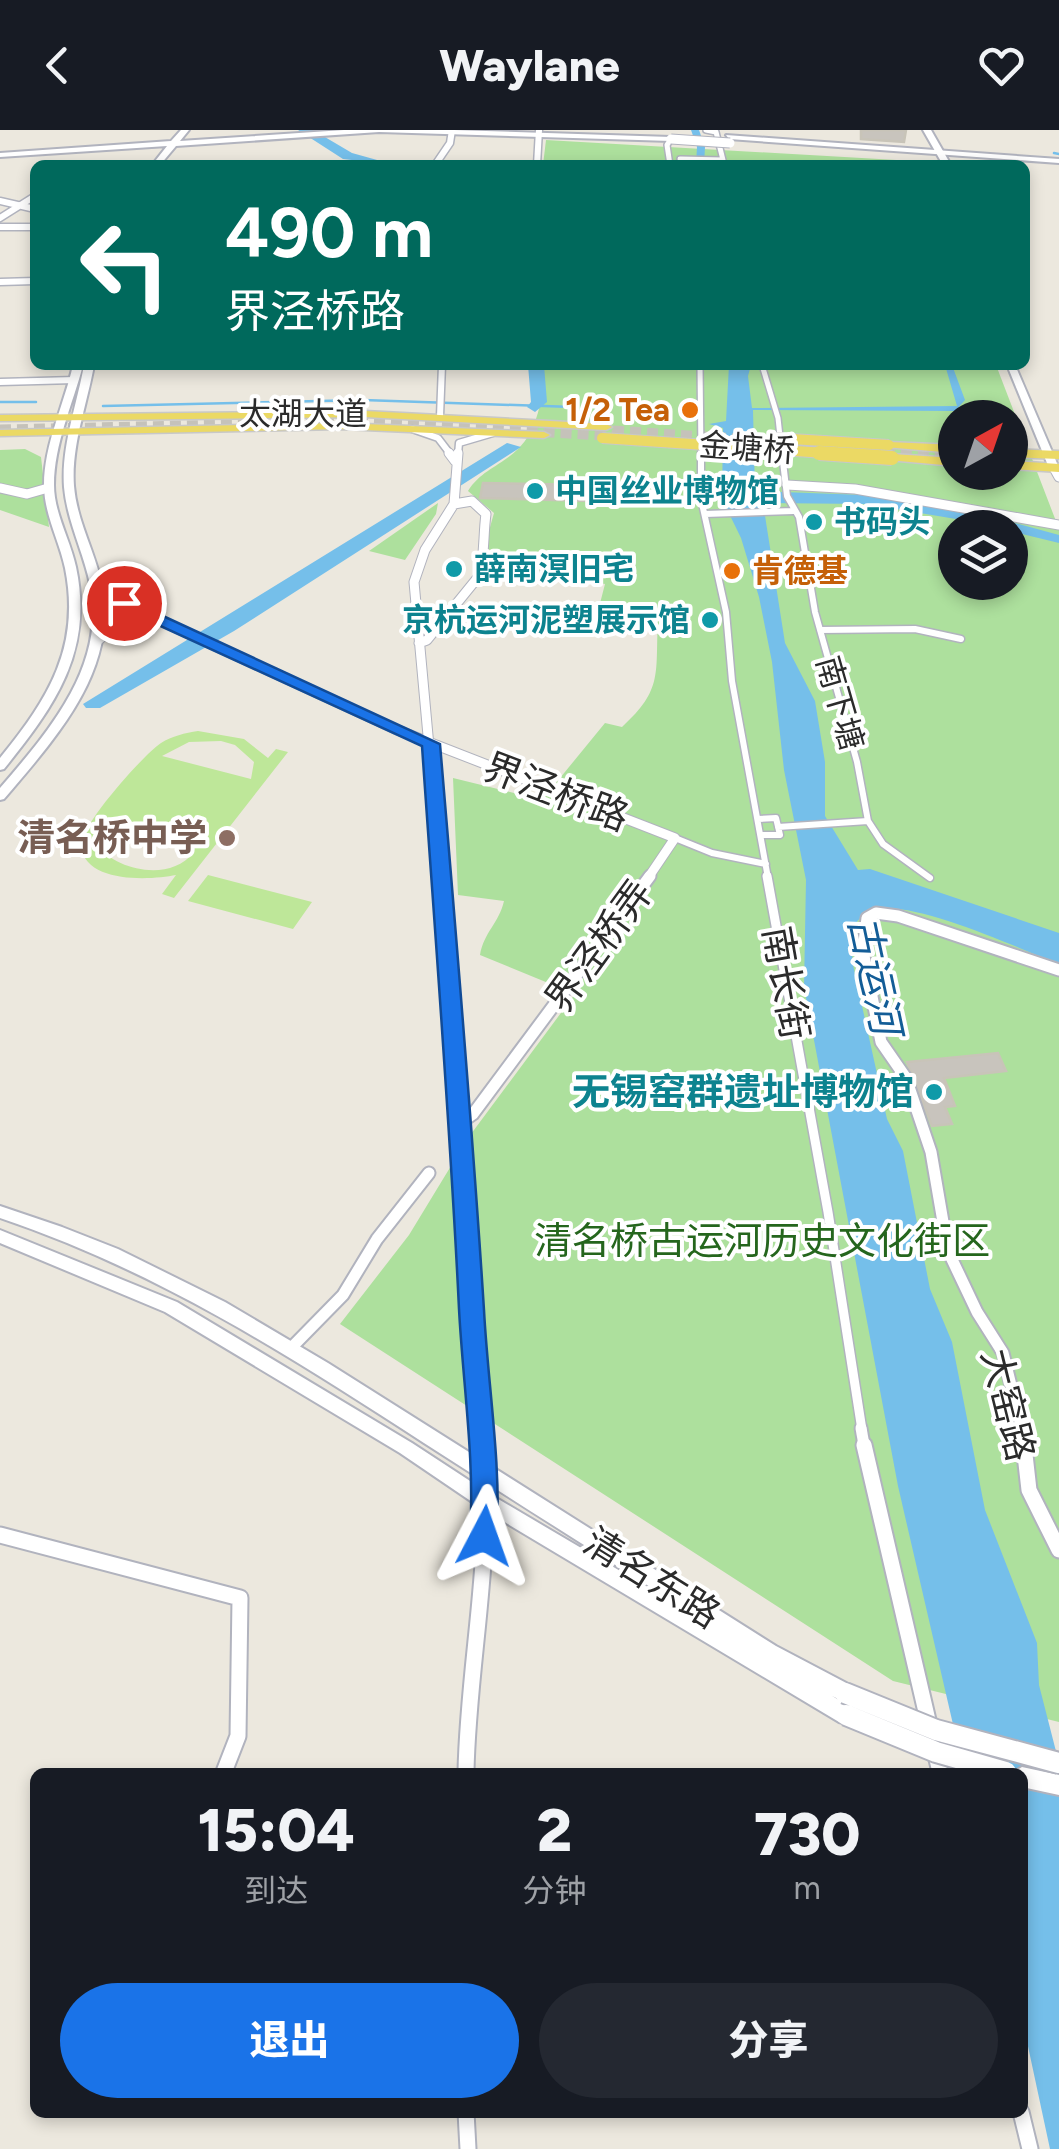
<!DOCTYPE html>
<html lang="zh">
<head>
<meta charset="utf-8">
<style>
	body { margin:0; font-family:Figtree,"Noto Sans SC",sans-serif; background:#242831; color:#f1f3f6; height:100vh; display:flex; flex-direction:column; font-size:38px; white-space:nowrap }
	* { box-sizing:border-box; margin:0 }
	p { font-size:32px; color:#9ea1a6 }
	.icon { flex:none; width:55px; height:55px; fill:none; stroke:currentColor; stroke-width:2; stroke-linecap:round; stroke-linejoin:round }
	.map { position:relative; flex:1; overflow:hidden }
	.sheet { position:absolute; left:30px; top:1638px; width:998px; height:350px; display:flex; flex-direction:column; background:#171b24; border-radius:15px; box-shadow:0 5px 15px #0003 }
	.sheet>* { flex:none }
	.hud { position:absolute; left:30px; top:30px; width:1000px; height:210px; border-radius:15px; box-shadow:0 5px 15px #0003; background:#00695c; color:#fff; overflow:hidden }
	.needle { width:65px; rotate:40deg }
	.controls { position:absolute; left:938px; top:270px; display:grid; gap:20px }
	.controls a { display:grid; place-items:center; width:90px; height:90px; border-radius:50%; background:#171b24; box-shadow:0 5px 15px #0003; font-size:50px }
	.pin { position:absolute; display:grid; place-items:center; width:85px; height:85px; color:#fff; margin:-42px; border:5px solid #fff; border-radius:50%; box-shadow:0 2px 10px #0007 }
	.me { position:absolute; width:110px; margin:-55px; rotate:4deg; stroke-linejoin:round; filter:drop-shadow(0 0 8px #0008) }
	.turn { display:flex; align-items:center; gap:35px; height:210px; padding:0 30px; font-size:45px }
	.turn .icon { width:130px; height:130px; stroke-width:2.5 }
	.turn b { display:block; font-size:70px; line-height:85px }
	.eta { display:flex; justify-content:space-evenly; align-items:center; height:170px; text-align:center }
	.eta b { font-size:60px; font-weight:800; line-height:70px }
	.primary-button { display:flex; gap:20px; margin-top:auto; padding:20px 30px }
	.primary-button a { flex:1; height:115px; border-radius:60px; background:#1a73e8; color:#fff; font-size:40px; font-weight:800; line-height:115px; text-align:center }
	.primary-button a+a { background:#242831; color:#f1f3f6 }
	header { display:flex; justify-content:space-between; align-items:center; height:130px; padding:0 30px; background:#171b24; font-size:45px; font-weight:800 }
	.map>svg:first-child { display:block }
</style>
</head>
<body>
<header><svg class="icon" aria-label="back" viewBox="0 0 24 24"><path d="M15 5l-7 7 7 7"/></svg>Waylane<svg class="icon" aria-label="heart" viewBox="0 0 24 24"><path d="M12 20l-8-8c-3-5 5-10 8-4 3-6 11-1 8 4z"/></svg></header>
<div class="map">
<svg width="1059" height="2019" viewBox="0 0 1059 2019">
	<rect width="100%" height="100%" fill="#ece8de"/>
	<path fill="#ade09d" fill-rule="evenodd" d="M 546,10 L 931,32 L 934,35 L 543,35 Z
		M 543,235 L 996,235 L 1059,399 L 1059,1592 L 893,1551 L 340,1194 L 409,1105 L 468,1008 L 575,864 L 480,825 C 484,802 499,793 504,771 L 458,765 L 453,648 L 542,670 L 605,593 L 622,597 C 664,559 655,543 658,489 L 597,485 L 605,454 L 500,432 L 485,415 L 494,383 L 468,361 C 481,340 501,336 518,319 C 539,299 544,262 543,235 ZM 955,288 L 1010,288 L 1010,342 L 955,342 ZM 955,398 L 1010,398 L 1010,452 L 955,452 Z
		M 25,319 L 41,327 L 49,397 L 0,380 L 0,320 Z
		M 438,373 L 436,384 L 405,430 L 369,421 Z"/>
	<path fill="#bee799" fill-rule="evenodd" d="M 198,601 L 244,609 L 268,628 L 276,619 L 288,622 L 174,768 L 162,764 L 176,745 C 151,750 85,754 81,716 C 79,697 143,625 161,613 C 172,606 185,603 198,601 ZM 221,611 L 235,615 L 254,632 L 251,649 L 162,626 L 189,612 ZM 102,697 L 192,722 L 193,723 C 170,752 116,741 96,714 Z
		M 208,745 L 312,772 L 293,799 L 188,771 Z"/>
	<path fill="#75bfea" d="M 729,235 L 751,235 L 748,246 L 752,278 L 957,276 L 945,235 L 952,235 L 965,270 L 955,281 L 753,280 L 755,361 L 864,365 L 1011,392 L 1059,405 L 1059,413 L 1010,401 L 1010,398 L 866,374 L 763,373 L 785,513 L 815,571 L 825,632 L 825,686 L 858,740 L 870,739 L 1059,803 L 1059,834 C 1020,819 911,768 873,780 C 862,783 857,792 850,800 L 853,835 L 887,989 L 903,1021 L 930,1159 L 952,1212 L 985,1380 L 1037,1513 L 1039,1555 L 1059,1633 L 1059,2019 L 1050,2019 L 1023,1893 L 1022,1642 L 964,1642 L 898,1356 L 804,857 L 806,750 L 784,640 L 772,532 L 759,467 L 741,408 L 722,369 L 723,298 L 709,294 L 726,291 Z"/>
	<g fill="none" stroke-linecap="round" stroke-linejoin="round">
		<path stroke="#75bfea" stroke-width="2.5" d="M 1054,23 L 1059,24
			M 0,272 L 36,272
			M 103,276 L 363,270 L 573,277"/>
		<path fill="#75bfea" fill-rule="evenodd" d="M 691,0 L 699,0 L 705,17 L 704,35 L 696,35 L 697,17 Z"/>
		<path fill="#75bfea" fill-rule="evenodd" d="M 298,0 L 313,0 L 352,23 L 395,35 L 343,29 Z
			M 528,235 L 544,235 L 547,272 L 535,282 L 527,277 L 531,272 Z
			M 507,313 L 521,317 L 234,501 L 100,578 L 86,578 L 83,574 Z"/>
	</g>
	<path fill="#c8c4bd" stroke="#c8c4b8" stroke-width="2.5" d="M 861,0 L 906,0 L 904,12 L 861,9 Z
		M 483,353 L 588,355 L 589,371 L 480,368 Z
		M 998,923 L 1006,941 L 944,948 L 955,976 L 945,977 L 952,994 L 932,996 L 907,932 Z"/>
	<g fill="none" stroke-linecap="round" stroke-linejoin="round">
		<path stroke="#c5c2ba" stroke-width="11" stroke-dasharray="11 6" stroke-linecap="butt" d="M 0,300 L 368,292 L 622,306
			M 613,301 L 798,313
			M 867,318 L 955,323"/>
		<g stroke="#b1b3be" stroke-width="8">
			<path id="pedestrian-far3" d="M 706,0 L 716,2 L 723,30
				M 680,29 L 723,30 L 724,35
				M 670,35 L 667,15 L 671,9
				M 700,235 L 701,325
				M 762,235 L 778,288 L 782,325"/>
		</g>
		<g stroke="#b1b3be" stroke-width="9">
			<path id="pedestrian-far2" d="M 701,323 L 701,369 L 726,482 L 732,551 L 768,748
				M 782,323 L 787,366 L 799,387 L 815,482 L 857,632 L 868,691 L 883,714 L 930,748
				M 705,384 L 793,381
				M 820,500 L 915,499 L 961,509
				M 758,689 L 776,688 L 780,705 L 761,705
				M 778,697 L 868,691
				M 675,708 L 712,723 L 766,734"/>
		</g>
		<g stroke="#b1b3be" stroke-width="12">
			<path id="pedestrian-far1" d="M 767,746 L 828,1082 L 862,1300"/>
		</g>
		<g stroke="#b1b3be" stroke-width="15">
			<path id="pedestrian" d="M 861,1298 L 864,1315"/>
		</g>
		<g stroke="#b1b3be" stroke-width="9">
			<path id="minor-far3" d="M 435,35 L 450,13 L 452,0
				M 537,35 L 539,0
				M 0,71 L 35,79
				M 0,88 L 35,66
				M 0,97 L 35,97
				M 0,152 L 35,151
				M 0,252 L 75,250
				M 440,286 L 442,235
				M 412,299 L 438,308 L 451,325
				M 458,325 L 459,313 L 493,303"/>
		</g>
		<g stroke="#b1b3be" stroke-width="11">
			<path id="minor-far2" d="M 449,323 L 455,331
				M 1054,338 L 1059,347
				M 787,355 L 855,359 L 1059,395
				M 0,358 L 27,364 L 48,358
				M 98,462 L 395,599 L 675,708 L 648,748
				M 96,512 L 126,489 L 149,488
				M 419,513 L 427,510 L 479,446 C 485,427 483,405 486,384 L 472,371 L 454,374
				M 441,748 L 414,452 L 425,420 L 454,374 L 458,323"/>
		</g>
		<g stroke="#b1b3be" stroke-width="15">
			<path id="minor-far1" d="M 441,746 L 481,1300
				M 459,994 L 473,984 L 650,746
				M 292,1217 L 343,1165 L 377,1109 L 429,1043
				M 1022,1300 L 1003,1223 L 977,1182 L 948,1121 L 931,1022 L 906,948 L 881,912 L 863,821 L 867,788 L 876,783 L 898,786 L 1059,840"/>
		</g>
		<g stroke="#b1b3be" stroke-width="19">
			<path id="minor" d="M 1022,1298 L 1029,1360 L 1059,1420
				M 864,1315 L 930,1599
				M 0,1405 L 240,1468 L 238,1606 L 224,1642
				M 935,1621 L 940,1642
				M 466,1642 C 468,1528 497,1411 480,1298
				M 466,1982 L 468,2019
				M 1021,1982 L 1030,2019"/>
		</g>
		<g stroke="#b1b3be" stroke-width="4">
			<path id="tertiary" d="M 923,0 L 931,0 L 951,35 L 943,35 Z
				M 1007,235 L 1015,235 L 1059,338 L 1057,340 L 1049,338 Z"/>
		</g>
		<g stroke="#b1b3be" stroke-width="4">
			<path id="secondary" d="M 181,0 L 189,0 L 180,11 L 344,0 L 454,0 L 671,7 L 675,9 L 671,11 L 379,2 L 176,16 L 160,35 L 152,35 L 167,16 L 0,27 L 0,23 L 171,11 Z
				M 726,5 L 1059,29 L 1059,33 L 729,9 Z
				M 73,235 L 83,235 C 73,274 54,314 54,355 C 54,383 70,409 76,437 C 94,521 55,576 4,639 L 0,640 L 0,628 C 48,569 81,517 65,438 C 59,410 44,384 44,355 C 44,314 64,275 73,235 Z
				M 84,235 L 94,235 C 87,275 71,316 74,356 C 77,393 97,425 103,460 C 116,544 54,610 4,669 L 0,670 L 0,658 C 49,601 107,535 90,454 C 83,421 67,391 64,357 C 61,316 77,275 84,235 Z
				M 0,1076 L 62,1097 L 118,1119 L 225,1172 L 328,1233 L 776,1516 L 852,1556 L 855,1563 L 852,1570 L 845,1572 L 832,1566 L 853,1578 L 856,1585 L 853,1592 L 846,1594 L 839,1592 L 481,1378 L 400,1323 L 165,1182 L 0,1113 L 0,1100 L 177,1172 L 412,1313 L 493,1366 L 688,1481 C 600,1425 511,1369 424,1313 C 285,1223 157,1141 0,1088 Z
				M 1022,1637 L 1059,1645 L 1059,1665 L 1022,1657 L 1022,1642 L 1014,1642 Z"/>
		</g>
		<g stroke="#c8c8c8" stroke-width="3">
			<path id="primary" d="M 365,281 L 606,294 L 612,297 L 606,300 L 365,287 L 0,291 L 0,285 Z
				M 342,293 L 544,302 L 550,305 L 544,308 L 342,299 L 0,306 L 0,300 Z
				M 889,312 L 955,315 L 955,323 L 885,317 L 883,315 Z
				M 1010,319 L 1059,321 L 1059,329 L 1010,327 Z
				M 892,324 L 955,328 L 955,336 L 888,330 L 888,326 Z
				M 1010,331 L 1059,334 L 1059,342 L 1010,339 Z"/>
		</g>
		<use href="#pedestrian-far3" stroke="#fff" stroke-width="5"/>
		<use href="#pedestrian-far2" stroke="#fff" stroke-width="6"/>
		<use href="#pedestrian-far1" stroke="#fff" stroke-width="9"/>
		<use href="#pedestrian" stroke="#fff" stroke-width="11"/>
		<use href="#minor-far3" stroke="#fff" stroke-width="6"/>
		<use href="#minor-far2" stroke="#fff" stroke-width="9"/>
		<use href="#minor-far1" stroke="#fff" stroke-width="11"/>
		<use href="#minor" stroke="#fff" stroke-width="15"/>
		<use href="#tertiary" fill="#fff" fill-rule="evenodd"/>
		<use href="#secondary" fill="#fff" fill-rule="evenodd"/>
		<use href="#primary" fill="#ebd964" fill-rule="evenodd"/>
		<g stroke="#b1b3be" stroke-width="11" stroke-linecap="butt">
			<path id="secondary-bridge-far1" d="M 671,9 L 730,13"/>
		</g>
		<g stroke="#b1b3be" stroke-width="24" stroke-linecap="butt">
			<path id="secondary-bridge" d="M 845,1563 L 936,1600 L 1059,1633
				M 846,1585 L 936,1622 L 1006,1642"/>
		</g>
		<g stroke="#c8c8c8" stroke-width="12" stroke-linecap="butt">
			<path id="primary-bridge-far1" d="M 602,308 L 855,325
				M 775,308 L 889,315"/>
		</g>
		<g stroke="#c8c8c8" stroke-width="16" stroke-linecap="butt">
			<path id="primary-bridge" d="M 819,323 L 892,328"/>
		</g>
		<use href="#secondary-bridge-far1" stroke="#fff" stroke-width="9"/>
		<use href="#secondary-bridge" stroke="#fff" stroke-width="20"/>
		<use href="#primary-bridge-far1" stroke="#ebd964" stroke-width="10"/>
		<use href="#primary-bridge" stroke="#ebd964" stroke-width="14"/>
	</g>
	<path fill="#1a73e8" stroke="#114b97" stroke-width="2.5" d="M 124,468 L 440,614 C 456,802 472,991 484,1180 C 488,1256 501,1331 497,1406 L 493,1415 L 484,1419 L 474,1415 L 470,1406 C 475,1330 463,1255 459,1179 C 450,991 435,804 422,616 L 119,477 L 116,473 Z"/>
	<g fill="#e8710a" stroke="#fff" stroke-width="4">
		<circle cx="690" cy="280" r="10"/>
		<circle cx="732" cy="441" r="10"/>
	</g>
	<g fill="#0f9aa8" stroke="#fff" stroke-width="4">
		<circle cx="535" cy="361" r="10"/>
		<circle cx="814" cy="392" r="10"/>
		<circle cx="454" cy="439" r="10"/>
		<circle cx="710" cy="490" r="10"/>
		<circle cx="934" cy="962" r="10"/>
	</g>
	<circle fill="#8d6e63" stroke="#fff" stroke-width="4" cx="227" cy="708" r="10"/>
	<g text-anchor="middle" stroke-width="8" stroke-linejoin="round" paint-order="stroke">
		<g font-size="32" font-weight="bold" fill="#c56008" stroke="#fff" text-anchor="end">
			<text x="670" y="291">1/2 Tea</text>
			<text x="752" y="452" text-anchor="start">肯德基</text>
		</g>
		<g font-size="32" fill="#2b2b2b" stroke="#fff">
			<text x="303" y="295">太湖大道</text>
			<text transform="translate(747 318) rotate(4)" y="11">金塘桥</text>
			<text transform="translate(840 573) rotate(74)" y="11">南下塘</text>
		</g>
		<g font-size="32" font-weight="bold" fill="#0d838f" stroke="#fff" text-anchor="start">
			<text x="555" y="372">中国丝业博物馆</text>
			<text x="834" y="403">书码头</text>
			<text x="474" y="450">薛南溟旧宅</text>
			<text x="690" y="501" text-anchor="end">京杭运河泥塑展示馆</text>
		</g>
		<g font-size="38" fill="#2b2b2b" stroke="#fff">
			<text transform="translate(556 662) rotate(21)" y="13">界泾桥路</text>
			<text transform="translate(599 816) rotate(-54)" y="13">界泾桥弄</text>
			<text transform="translate(786 853) rotate(80)" y="13">南长街</text>
			<text transform="translate(1008 1275) rotate(76)" y="13">大窑路</text>
			<text transform="translate(652 1448) rotate(32)" y="13">清名东路</text>
		</g>
		<g font-size="38" font-weight="bold" fill="#785e54" stroke="#fff" text-anchor="end">
			<text x="207" y="721">清名桥中学</text>
		</g>
		<g font-size="38" font-weight="bold" fill="#0d838f" stroke="#fff" text-anchor="end">
			<text x="914" y="975">无锡窑群遗址博物馆</text>
		</g>
		<g font-size="38" fill="#25661d" stroke="#fff">
			<text x="762" y="1124">清名桥古运河历史文化街区</text>
		</g>
		<g font-size="40" font-style="italic" fill="#135d97" stroke="#fff">
			<text transform="translate(875 845) rotate(78)" y="14">古运河</text>
		</g>
	</g>
</svg>
<div class="controls">
<a><svg class="needle" viewBox="-14 -14 28 28"><path d="M0-13l5 13h-10z" fill="#e53935"/><path d="M0 13l5-13h-10z" fill="#9ea1a6"/></svg></a>
<a><svg class="icon" aria-label="layers" viewBox="0 0 24 24"><path d="M12 4l9 5-9 5-9-5zM3 14l9 5 9-5"/></svg></a>
</div>
<div class="pin" style="left:124px;top:473px;background:#d93025"><svg class="icon" aria-label="arrive" viewBox="0 0 24 24"><path d="M6 21V4h12l-3 4 3 4H6"/></svg></div>
<svg class="me" style="left:484px;top:1406px" viewBox="-20 -20 40 40"><path d="M0-17L14 15 0 8-14 15z" fill="#1a73e8" stroke="#fff" stroke-width="4"/></svg>
<div class="hud">
<div class="turn"><svg class="icon" aria-label="left" viewBox="0 0 24 24"><path d="M17 20v-9H6M10 6l-5 5 5 5"/></svg><div><b>490 m</b>界泾桥路</div></div>
</div>
<section class="sheet">
<div class="eta">
<div><b>15:04</b><p>到达</p></div>
<div><b>2</b><p>分钟</p></div>
<div><b>730</b><p>m</p></div>
</div>
<div class="primary-button"><a>退出</a><a>分享</a></div>
</section>
</div>
</body>
</html>
